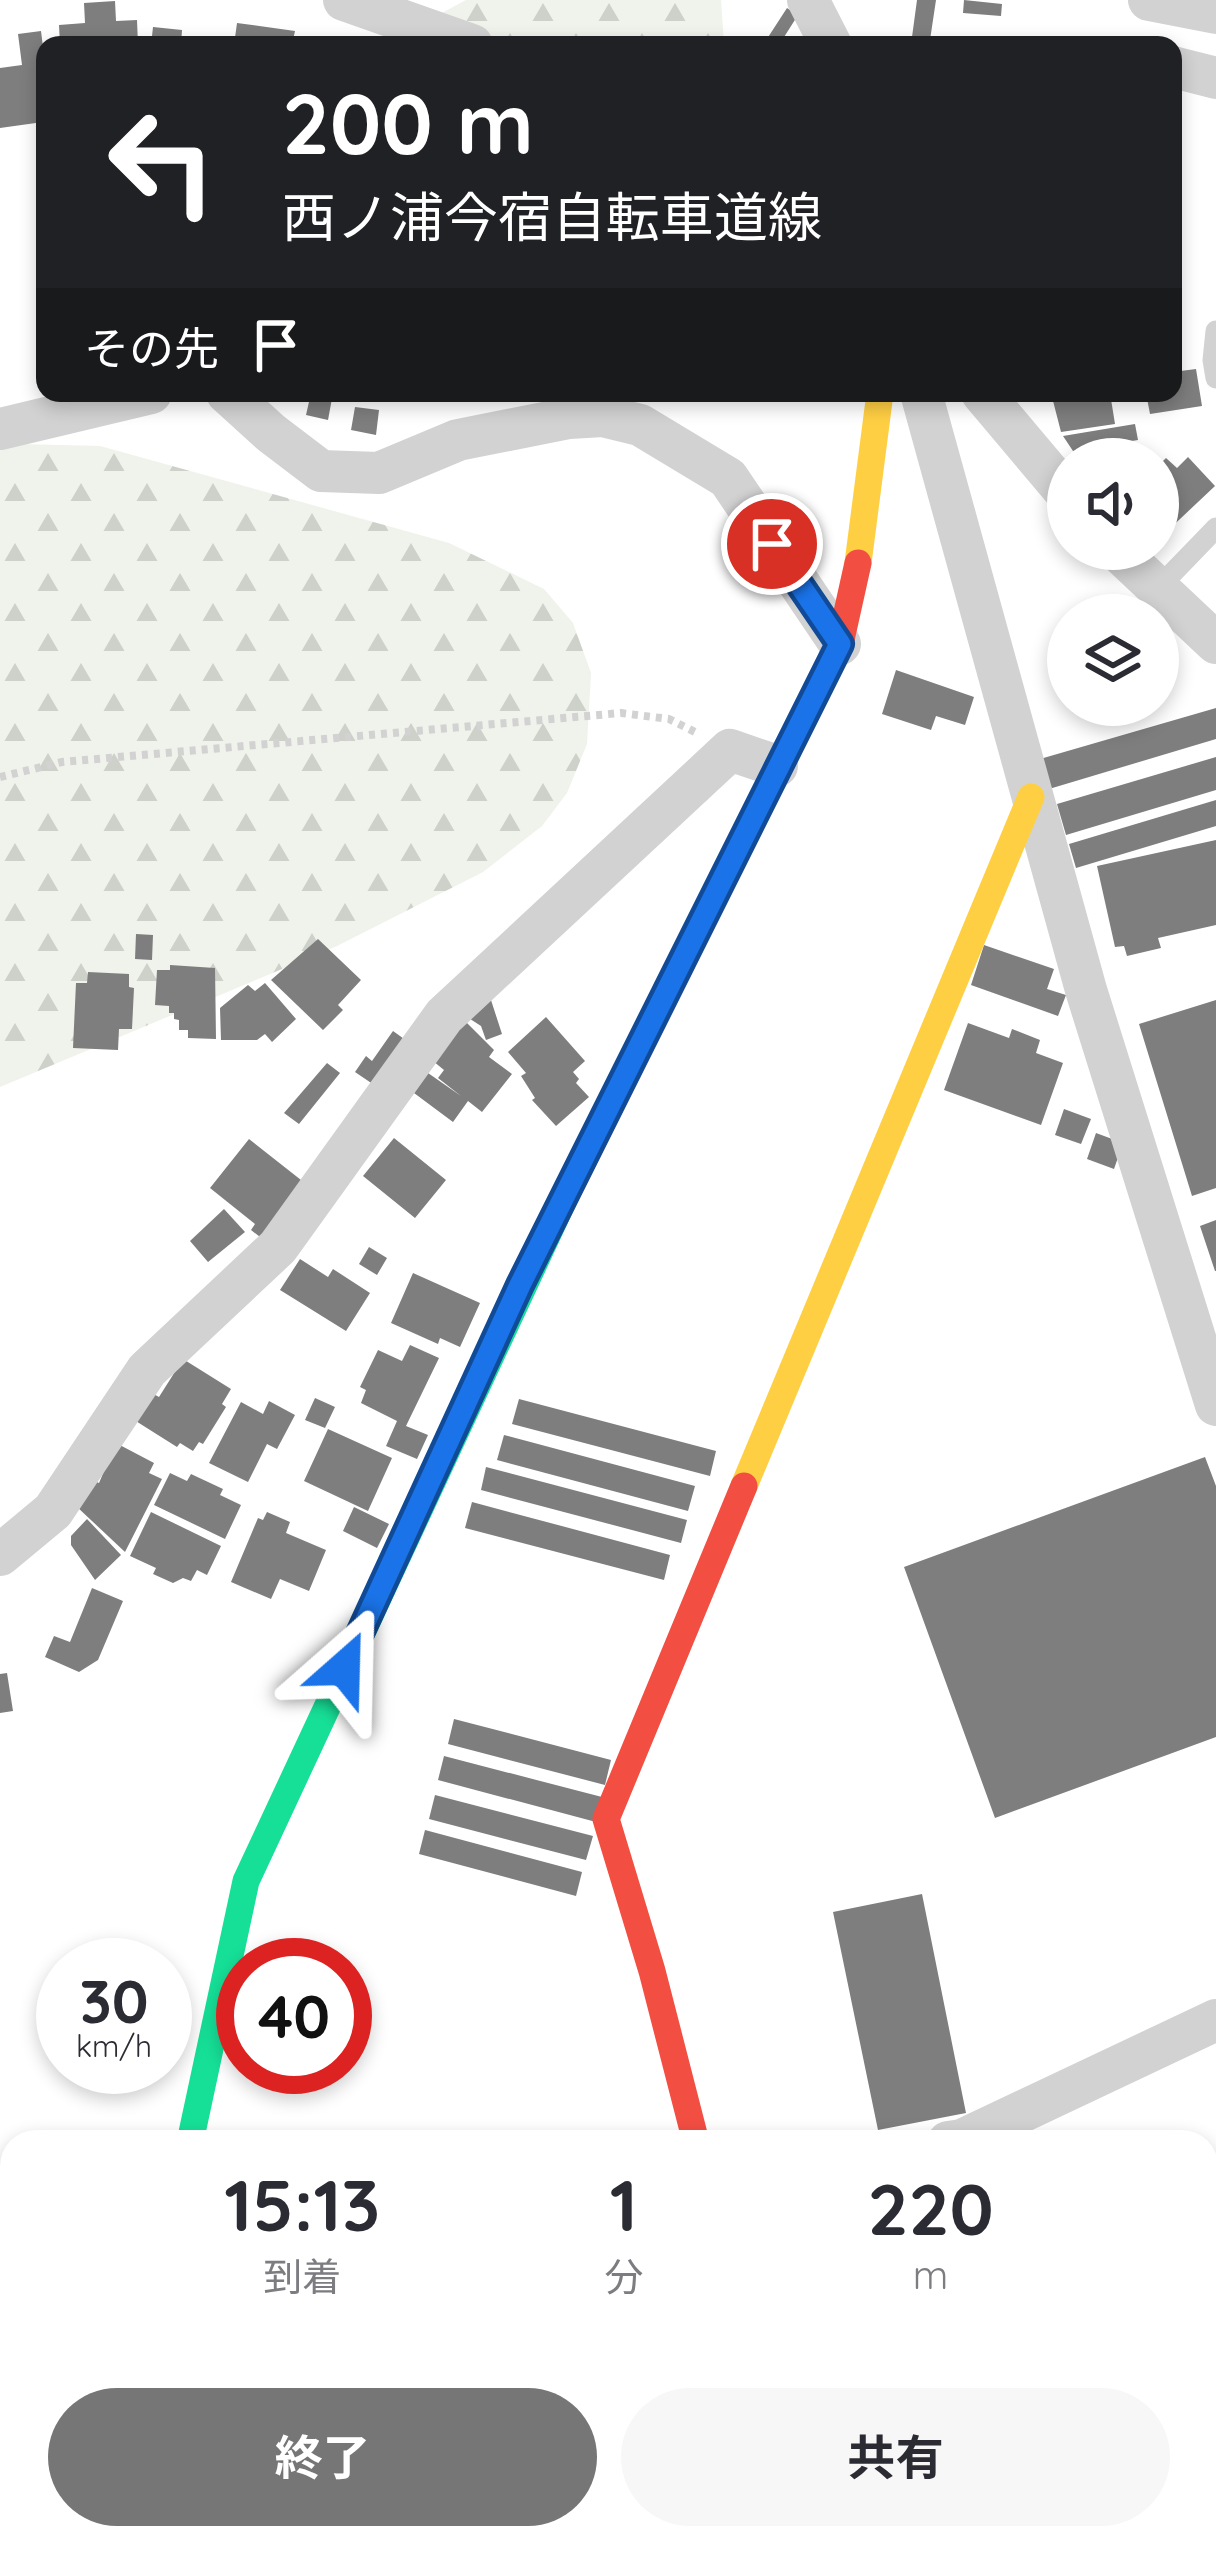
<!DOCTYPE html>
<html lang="ja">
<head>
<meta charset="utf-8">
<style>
	body { margin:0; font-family:Quicksand,"Noto Sans JP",sans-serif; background:#f7f7f7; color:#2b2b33; height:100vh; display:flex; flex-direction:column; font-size:45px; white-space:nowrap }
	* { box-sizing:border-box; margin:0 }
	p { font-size:39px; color:#7c7c81 }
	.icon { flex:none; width:66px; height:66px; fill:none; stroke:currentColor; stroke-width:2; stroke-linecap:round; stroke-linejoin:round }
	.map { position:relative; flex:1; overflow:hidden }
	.sheet { position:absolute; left:0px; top:2130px; width:1218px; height:420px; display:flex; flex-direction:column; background:#fff; border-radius:36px 36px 0 0; box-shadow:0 6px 18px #0003 }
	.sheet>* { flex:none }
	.guide { position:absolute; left:36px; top:36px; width:1146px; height:366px; border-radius:24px; box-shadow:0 6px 18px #0003; background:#202124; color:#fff; overflow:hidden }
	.buttons { position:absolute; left:1047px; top:438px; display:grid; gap:24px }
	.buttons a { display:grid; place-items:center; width:132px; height:132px; border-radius:50%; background:#fff; box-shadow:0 6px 18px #0003; font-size:60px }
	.speed { position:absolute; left:36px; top:1938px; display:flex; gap:24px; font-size:60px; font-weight:700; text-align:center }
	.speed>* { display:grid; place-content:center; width:156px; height:156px; border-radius:50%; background:#fff; box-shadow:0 6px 18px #0003; line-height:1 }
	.speed small { font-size:30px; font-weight:400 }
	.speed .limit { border:18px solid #d22; background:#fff; color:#111 }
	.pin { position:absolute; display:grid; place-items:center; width:102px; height:102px; color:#fff; margin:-51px; border:6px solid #fff; border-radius:50%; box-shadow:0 3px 12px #0007 }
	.me { position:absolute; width:132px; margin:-66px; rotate:25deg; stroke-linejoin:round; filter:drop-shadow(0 0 9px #0008) }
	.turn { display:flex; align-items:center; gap:42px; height:252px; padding:0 48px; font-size:54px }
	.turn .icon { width:156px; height:156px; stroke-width:2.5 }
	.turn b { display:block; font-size:84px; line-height:102px }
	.then { display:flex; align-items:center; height:114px; padding:0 48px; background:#0003; gap:24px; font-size:45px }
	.eta { display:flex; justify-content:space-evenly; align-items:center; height:204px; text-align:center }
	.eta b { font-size:72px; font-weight:700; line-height:84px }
	.primary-button { display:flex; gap:24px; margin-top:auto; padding:24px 48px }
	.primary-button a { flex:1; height:138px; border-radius:72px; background:#767676; color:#fff; font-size:48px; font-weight:700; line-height:138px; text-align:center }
	.primary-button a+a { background:#f7f7f7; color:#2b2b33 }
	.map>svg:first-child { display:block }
</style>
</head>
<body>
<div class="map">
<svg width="1216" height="2550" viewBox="0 0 1216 2550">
	<defs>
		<pattern id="forest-firs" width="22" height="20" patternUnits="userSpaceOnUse" patternTransform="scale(3)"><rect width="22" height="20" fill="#eff3eb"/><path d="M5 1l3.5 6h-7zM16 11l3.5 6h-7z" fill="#cdd1ca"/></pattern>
	</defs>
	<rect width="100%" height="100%" fill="#fff"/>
	<path fill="url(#forest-firs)" d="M 466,0 L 721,0 L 724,45 L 382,45 Z
		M 18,444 L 100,446 L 449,543 L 544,589 L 573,623 L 591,673 L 587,744 L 567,793 L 542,826 L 483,872 L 337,946 L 0,1087 L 0,448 Z
		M 1216,2226 L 1216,2450 L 1206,2453 L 1206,2228 Z
		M 126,2538 L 876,2538 L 830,2550 L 121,2550 Z"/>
	<path fill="#7e7e7e" d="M 917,0 L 936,0 L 930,40 L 912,37 Z
		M 964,0 L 1002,4 L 1001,16 L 963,13 Z
		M 115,1 L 116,21 L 137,20 L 138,45 L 60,45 L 59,25 L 85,23 L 84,3 Z
		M 787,8 L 798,15 L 779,45 L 763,45 Z
		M 237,23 L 295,31 L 292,45 L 234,45 Z
		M 153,27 L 182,30 L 181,45 L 151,45 Z
		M 41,31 L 45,63 L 45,98 L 39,99 L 43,122 L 0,128 L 0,68 L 22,65 L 18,34 Z
		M 1196,369 L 1202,406 L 1150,414 L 1146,393 L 1173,393 L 1173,372 Z
		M 311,393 L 333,393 L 328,420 L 306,415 Z
		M 1051,393 L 1110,393 L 1115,424 L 1061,432 Z
		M 355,407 L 379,410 L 376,435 L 351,430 Z
		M 1135,424 L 1138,440 L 1073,451 L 1063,436 Z
		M 1188,457 L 1215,486 L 1163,535 L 1158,530 L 1158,466 L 1166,458 L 1177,468 Z
		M 896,670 L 974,697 L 965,725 L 936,716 L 931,730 L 882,714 Z
		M 1216,708 L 1216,739 L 1049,789 L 1040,759 Z
		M 1216,757 L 1216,790 L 1066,835 L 1057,804 Z
		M 1216,800 L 1216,826 L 1076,868 L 1069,844 Z
		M 1216,840 L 1216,925 L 1158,938 L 1161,948 L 1127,956 L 1124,946 L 1115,947 L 1097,866 Z
		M 136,934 L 153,935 L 152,960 L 135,959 Z
		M 318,939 L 361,980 L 338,1005 L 343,1010 L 323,1030 L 271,980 Z
		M 984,945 L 1054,969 L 1047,989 L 1066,995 L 1058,1016 L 971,985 Z
		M 170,965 L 215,968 L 216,1039 L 188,1038 L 188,1030 L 179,1030 L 179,1020 L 174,1019 L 174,1013 L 169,1013 L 169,1006 L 155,1005 L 157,970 L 170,970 Z
		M 88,972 L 129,974 L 129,987 L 134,988 L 132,1029 L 119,1029 L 118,1050 L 73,1048 L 76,983 L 87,983 Z
		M 265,983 L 296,1019 L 272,1042 L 265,1034 L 257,1040 L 221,1040 L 220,1008 L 248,985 L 255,991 Z
		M 490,997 L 502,1034 L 486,1040 L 481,1026 L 464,1015 Z
		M 1216,1000 L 1216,1188 L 1192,1196 L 1139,1024 Z
		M 546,1017 L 585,1061 L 573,1072 L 579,1079 L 576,1083 L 589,1097 L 556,1126 L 532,1100 L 535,1098 L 521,1076 L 526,1073 L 508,1052 Z
		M 464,1020 L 494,1050 L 489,1057 L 512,1074 L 482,1112 L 468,1101 L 453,1122 L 414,1093 L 428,1073 L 461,1096 L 438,1078 L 444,1070 L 433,1061 Z
		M 968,1023 L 1009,1038 L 1012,1029 L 1040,1040 L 1036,1053 L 1063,1063 L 1041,1125 L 944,1090 Z
		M 393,1031 L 414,1046 L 383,1091 L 355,1072 L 366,1056 L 372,1061 Z
		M 327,1063 L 340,1073 L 299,1124 L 284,1113 Z
		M 1064,1109 L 1091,1119 L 1081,1144 L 1055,1135 Z
		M 1096,1133 L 1123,1143 L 1114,1169 L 1087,1159 Z
		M 394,1138 L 446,1180 L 415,1218 L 363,1176 Z
		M 249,1139 L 301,1180 L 269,1244 L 251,1230 L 255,1224 L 210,1188 Z
		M 224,1209 L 245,1232 L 208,1262 L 190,1241 Z
		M 1216,1220 L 1216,1271 L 1215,1271 L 1200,1226 Z
		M 369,1247 L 387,1258 L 377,1275 L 359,1264 Z
		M 300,1259 L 328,1277 L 333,1269 L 370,1293 L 346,1331 L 280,1290 Z
		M 413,1273 L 480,1303 L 460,1347 L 440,1338 L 438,1344 L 391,1323 Z
		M 410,1345 L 439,1358 L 406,1426 L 428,1435 L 417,1459 L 386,1446 L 397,1421 L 361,1403 L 366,1390 L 360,1387 L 378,1350 L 402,1361 Z
		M 183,1359 L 231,1389 L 222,1404 L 226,1407 L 203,1444 L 199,1442 L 193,1451 L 180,1443 L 177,1447 L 131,1418 L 148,1391 L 159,1397 Z
		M 315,1398 L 335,1407 L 325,1428 L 305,1420 Z
		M 519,1399 L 716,1451 L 710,1476 L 512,1424 Z
		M 269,1401 L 295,1415 L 277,1449 L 267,1444 L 248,1482 L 209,1463 L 241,1402 L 263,1414 Z
		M 328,1429 L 392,1458 L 368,1511 L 304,1481 Z
		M 504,1435 L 695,1486 L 688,1511 L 497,1460 Z
		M 116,1443 L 154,1463 L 149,1473 L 162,1479 L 125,1552 L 76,1506 L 90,1479 L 99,1483 Z
		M 1205,1457 L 1216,1486 L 1216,1737 L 995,1818 L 904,1567 Z
		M 486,1467 L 687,1520 L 681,1543 L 481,1490 Z
		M 170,1473 L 187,1481 L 191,1474 L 223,1489 L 220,1495 L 241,1505 L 225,1539 L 154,1505 Z
		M 472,1502 L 670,1555 L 664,1580 L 465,1528 Z
		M 354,1507 L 389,1524 L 377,1548 L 343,1531 Z
		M 151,1512 L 221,1546 L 207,1575 L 197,1570 L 191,1581 L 183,1578 L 173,1583 L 153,1574 L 156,1568 L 130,1556 Z
		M 267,1512 L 290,1522 L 286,1533 L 326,1550 L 309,1591 L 280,1579 L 271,1599 L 231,1582 L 258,1518 L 263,1520 Z
		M 87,1519 L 121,1555 L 95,1580 L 71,1545 L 71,1536 Z
		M 92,1588 L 123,1601 L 98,1660 L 79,1672 L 45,1657 L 54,1636 L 70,1642 Z
		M 7,1673 L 13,1711 L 0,1713 L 0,1674 Z
		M 454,1719 L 611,1760 L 605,1785 L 448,1744 Z
		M 444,1756 L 602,1797 L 596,1822 L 438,1780 Z
		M 435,1795 L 593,1836 L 586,1860 L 429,1819 Z
		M 425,1830 L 582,1872 L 576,1896 L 419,1854 Z
		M 922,1894 L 966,2113 L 878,2130 L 833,1912 Z"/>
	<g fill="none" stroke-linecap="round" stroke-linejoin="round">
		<path stroke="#d2d2d2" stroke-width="8" stroke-dasharray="6 6" stroke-linecap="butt" d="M 0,777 L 62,762 L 621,713 L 669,719 L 697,733"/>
		<path stroke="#d2d2d2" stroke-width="21" d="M 1216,331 L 1213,360 L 1216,378
			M 1158,588 L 1216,528"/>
		<path stroke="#d2d2d2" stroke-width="42" d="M 344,0 L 472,45
			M 808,0 L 831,45
			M 1149,0 L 1216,13
			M 1173,67 L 1216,78
			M 227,393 L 271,433 L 321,471 L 379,473 L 458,440 L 569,418 L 603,416 L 640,425 L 728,478 L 840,644
			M 921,393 L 1086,990 L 1216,1405
			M 982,393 L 1068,495
			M 0,429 L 151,393
			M 1116,549 L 1216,643
			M 0,1555 L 53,1511 L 147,1370 L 278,1247 L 444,1016 L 730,750 L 777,766
			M 948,2142 L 962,2140 L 1216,2020
			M 0,2287 L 12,2292
			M 0,2528 L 12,2477"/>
		<path stroke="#16e098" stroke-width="27" d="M 190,2142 L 246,1881 L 567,1193"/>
		<path stroke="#ffcf43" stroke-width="27" d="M 858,563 L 880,393
			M 744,1486 L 1031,797"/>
		<path stroke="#f24e42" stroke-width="27" d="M 567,1193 L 840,644 L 858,563
			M 696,2142 L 652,1971 L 606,1819 L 744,1486"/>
	</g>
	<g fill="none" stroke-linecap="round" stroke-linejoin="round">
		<g stroke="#114b97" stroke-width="30">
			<path id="route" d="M 344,1668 L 520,1285 L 840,644 L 772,544"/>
		</g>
		<use href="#route" stroke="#1a73e8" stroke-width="21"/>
	</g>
</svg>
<div class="buttons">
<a><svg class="icon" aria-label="sound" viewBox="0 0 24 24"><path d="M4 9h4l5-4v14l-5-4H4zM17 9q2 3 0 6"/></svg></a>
<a><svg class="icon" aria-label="layers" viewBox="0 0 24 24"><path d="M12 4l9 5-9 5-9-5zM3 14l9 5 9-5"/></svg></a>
</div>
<div class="speed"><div>30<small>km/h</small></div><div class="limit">40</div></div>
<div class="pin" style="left:772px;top:544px;background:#d93025"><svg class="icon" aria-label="arrive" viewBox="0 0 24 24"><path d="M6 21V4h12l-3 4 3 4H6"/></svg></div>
<svg class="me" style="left:344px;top:1668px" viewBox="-20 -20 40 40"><path d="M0-17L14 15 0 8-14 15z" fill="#1a73e8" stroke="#fff" stroke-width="4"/></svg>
<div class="guide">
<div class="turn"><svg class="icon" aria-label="left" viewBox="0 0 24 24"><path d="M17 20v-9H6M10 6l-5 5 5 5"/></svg><div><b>200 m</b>西ノ浦今宿自転車道線</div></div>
<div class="then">その先<svg class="icon" aria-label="arrive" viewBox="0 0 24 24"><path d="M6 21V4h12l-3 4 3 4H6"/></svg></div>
</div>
<section class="sheet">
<div class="eta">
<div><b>15:13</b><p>到着</p></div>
<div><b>1</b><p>分</p></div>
<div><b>220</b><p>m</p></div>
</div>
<div class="primary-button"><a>終了</a><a>共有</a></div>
</section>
</div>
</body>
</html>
